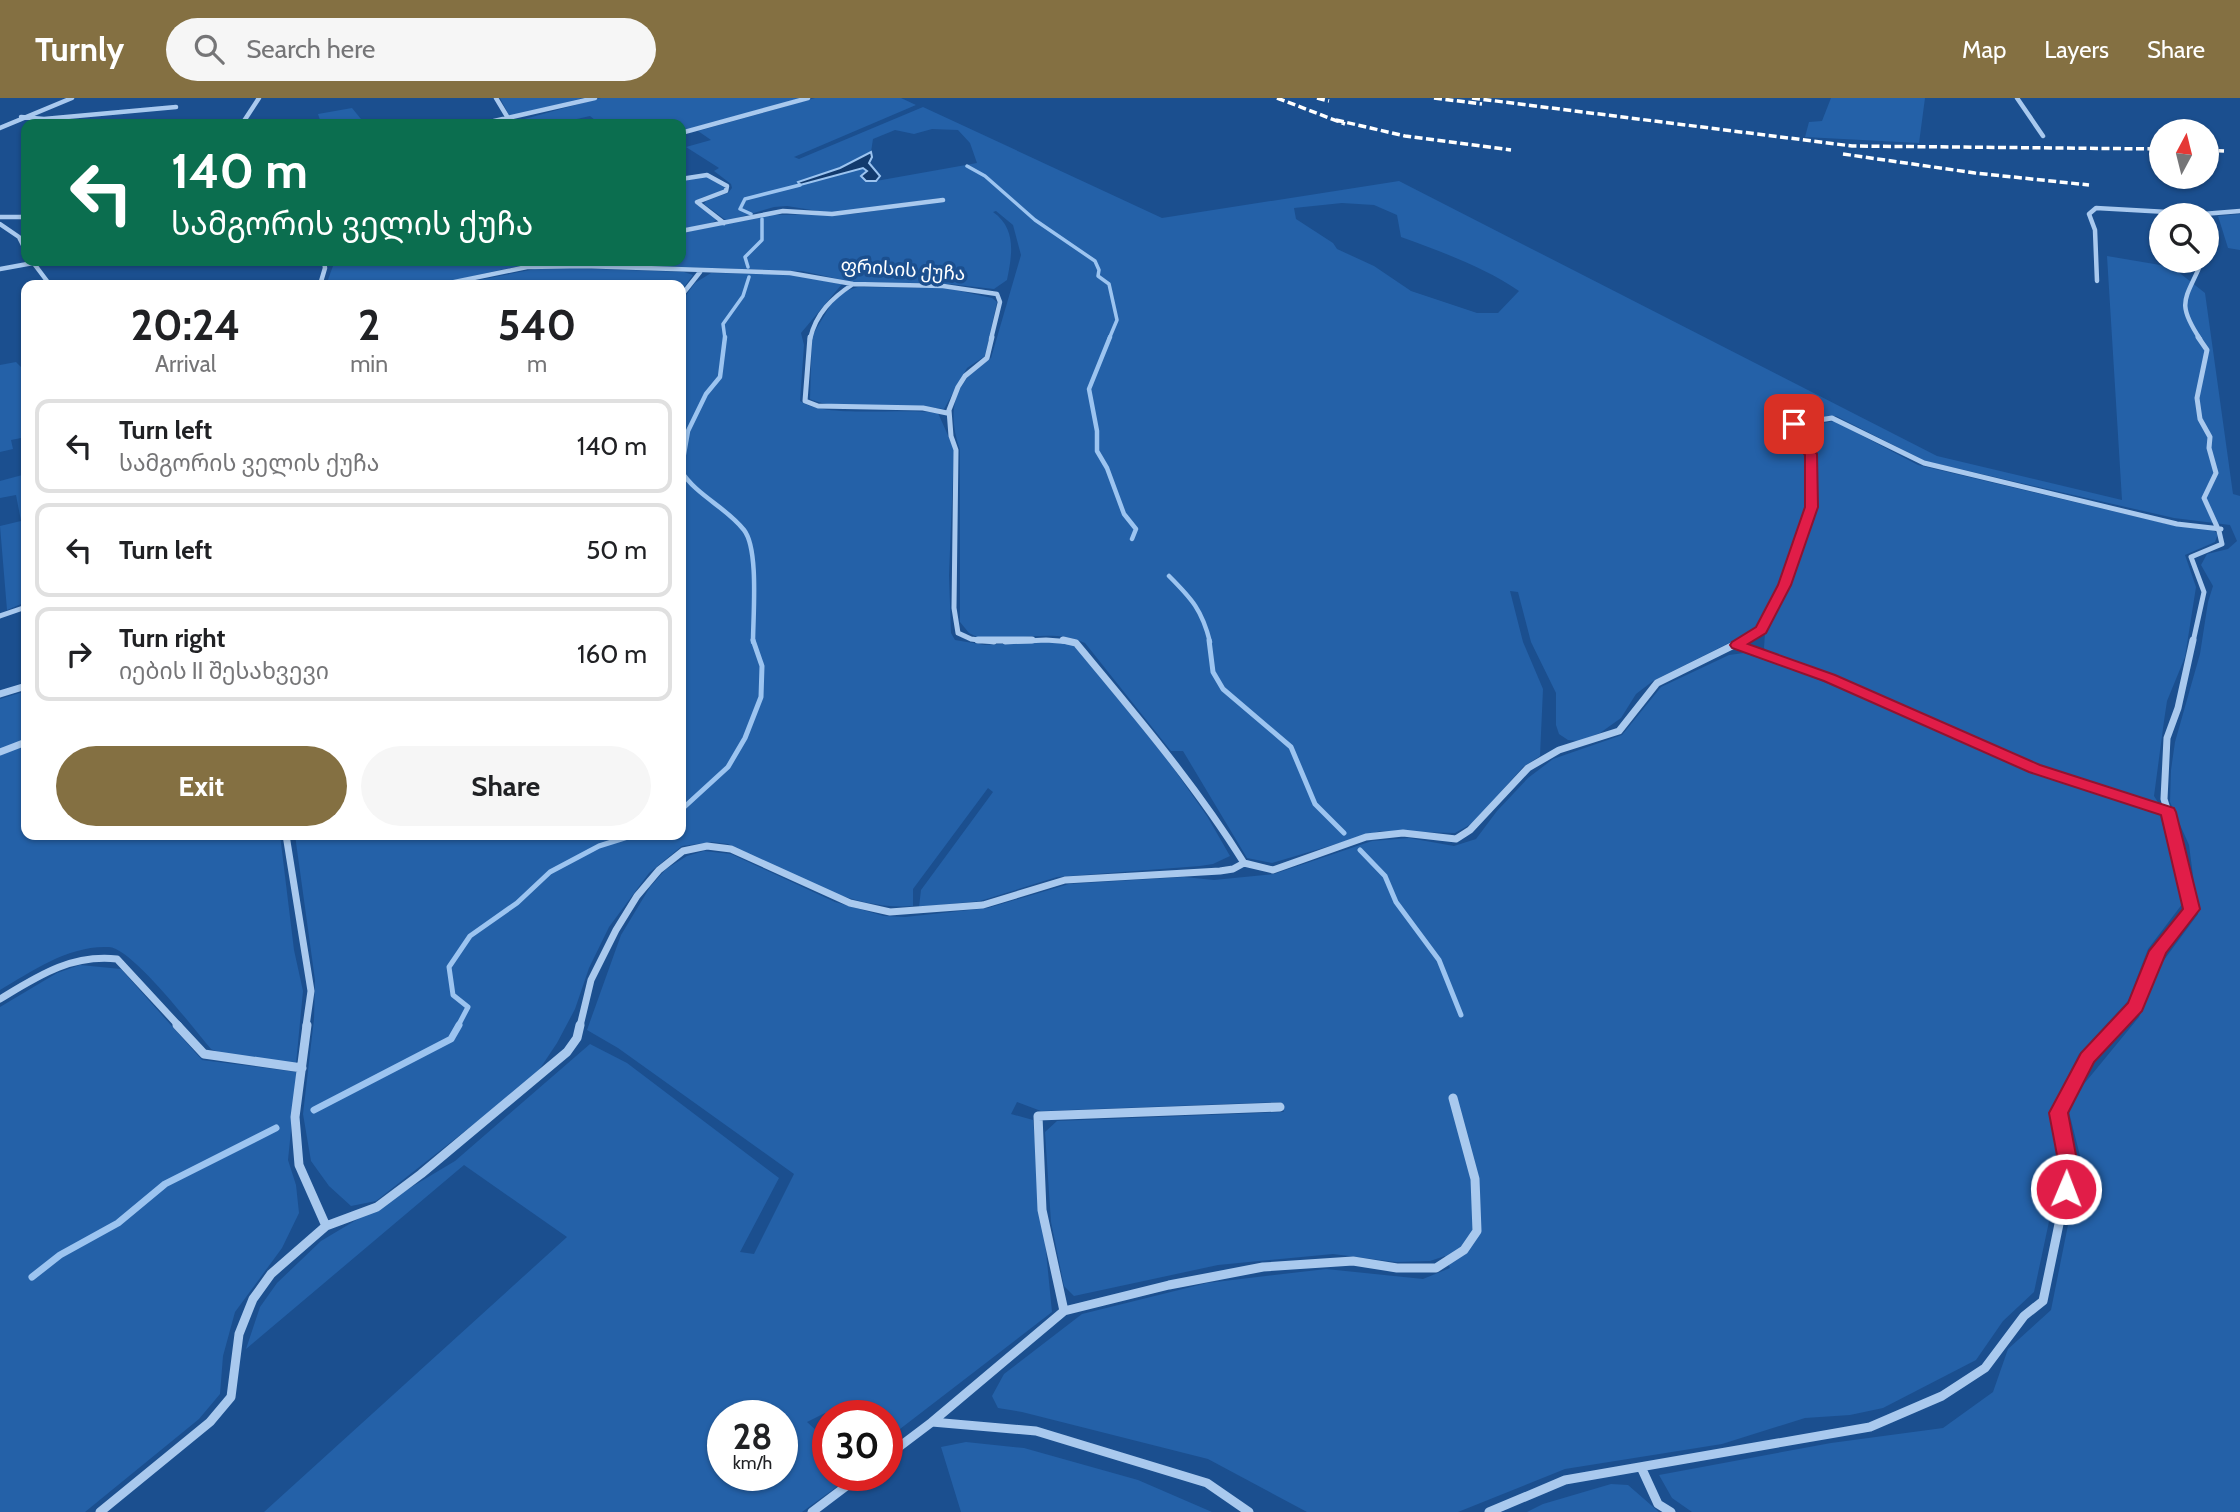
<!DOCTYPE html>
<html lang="en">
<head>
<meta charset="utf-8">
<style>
	body { margin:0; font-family:Cabin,"Noto Sans Georgian",sans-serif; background:#f6f6f6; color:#202124; height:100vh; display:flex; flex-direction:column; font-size:26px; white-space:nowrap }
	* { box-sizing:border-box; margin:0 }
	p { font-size:23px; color:#757577 }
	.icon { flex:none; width:38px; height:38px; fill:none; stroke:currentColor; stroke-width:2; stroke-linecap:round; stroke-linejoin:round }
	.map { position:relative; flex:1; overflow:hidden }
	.sheet { position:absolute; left:21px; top:182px; width:665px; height:560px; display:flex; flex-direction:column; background:#fff; border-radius:14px; box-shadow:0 2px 5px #0004 }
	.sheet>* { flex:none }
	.top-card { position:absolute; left:21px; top:21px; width:665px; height:147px; border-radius:14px; box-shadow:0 2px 5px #0004; background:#0b6e4f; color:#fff; overflow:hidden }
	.needle { width:46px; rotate:7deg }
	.fabs { position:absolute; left:2149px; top:21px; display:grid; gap:14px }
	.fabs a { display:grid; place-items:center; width:70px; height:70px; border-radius:50%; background:#fff; box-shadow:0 2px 5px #0004; font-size:35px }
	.speed { position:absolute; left:707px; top:1302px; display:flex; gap:14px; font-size:35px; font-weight:700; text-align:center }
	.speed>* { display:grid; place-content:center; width:91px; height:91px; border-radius:50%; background:#fff; box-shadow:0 2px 5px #0004; line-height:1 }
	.speed small { font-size:18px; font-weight:400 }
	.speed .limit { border:10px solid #d22; background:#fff; color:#111 }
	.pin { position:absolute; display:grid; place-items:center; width:60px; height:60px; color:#fff; margin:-30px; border-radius:14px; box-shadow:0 4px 10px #0006 }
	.me { position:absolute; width:77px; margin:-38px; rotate:1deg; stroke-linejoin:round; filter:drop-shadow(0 0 5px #0008) }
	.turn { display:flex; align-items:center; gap:24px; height:147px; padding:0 35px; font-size:32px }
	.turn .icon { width:91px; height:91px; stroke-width:2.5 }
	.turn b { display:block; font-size:49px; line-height:60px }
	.eta { display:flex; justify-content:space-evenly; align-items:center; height:119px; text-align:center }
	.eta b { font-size:42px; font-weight:700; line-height:49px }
	.button { display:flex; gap:14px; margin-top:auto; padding:14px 35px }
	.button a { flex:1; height:80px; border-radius:42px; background:#847042; color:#fff; font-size:28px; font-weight:700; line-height:80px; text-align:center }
	.button a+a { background:#f6f6f6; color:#202124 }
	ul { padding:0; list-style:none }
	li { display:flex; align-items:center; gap:21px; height:94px; margin:0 14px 10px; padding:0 21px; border:4px solid #e0e0e0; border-radius:14px }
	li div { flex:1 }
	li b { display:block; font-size:26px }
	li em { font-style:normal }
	header { display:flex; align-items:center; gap:42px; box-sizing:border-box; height:98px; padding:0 35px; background:#847042; color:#fff }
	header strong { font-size:33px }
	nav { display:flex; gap:38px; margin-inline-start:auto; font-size:24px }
	.search { width:490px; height:63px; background:#f6f6f6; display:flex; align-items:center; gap:18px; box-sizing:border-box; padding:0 24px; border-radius:38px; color:#757577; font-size:26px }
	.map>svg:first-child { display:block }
</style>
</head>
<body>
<header>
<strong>Turnly</strong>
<div class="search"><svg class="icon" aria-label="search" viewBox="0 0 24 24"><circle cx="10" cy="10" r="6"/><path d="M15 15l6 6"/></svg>Search here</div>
<nav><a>Map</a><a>Layers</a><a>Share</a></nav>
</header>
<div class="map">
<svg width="2240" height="1414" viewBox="0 0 2240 1414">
	<rect width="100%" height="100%" fill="#1b4f8f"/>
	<path fill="#2461a8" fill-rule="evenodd" d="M 500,0 L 583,0 L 510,19 Z
		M 601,0 L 802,0 L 681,33 L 681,26 L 600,26 L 590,18 L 555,26 L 506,26 Z
		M 815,0 L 901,0 L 916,7 L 794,59 L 799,61 L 923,9 L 1162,120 L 1399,83 L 1937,358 L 2122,402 L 2107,158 L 2172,169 L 2205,195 L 2233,396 L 2240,398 L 2240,1414 L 1692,1414 L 1672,1400 L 1659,1377 L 1831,1345 L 1943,1330 L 1993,1294 L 2008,1251 L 2051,1212 L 2081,1062 L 2069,1014 L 2084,986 L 2139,919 L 2158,870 L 2198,816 L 2189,747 L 2170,704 L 2171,672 L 2175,644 L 2200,556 L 2208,504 L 2213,488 L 2201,467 L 2207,456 L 2228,451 L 2237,443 L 2230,427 L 2174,420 L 1925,363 L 1836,318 L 1790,323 L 1786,337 L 1793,340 L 1807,356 L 1807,408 L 1781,485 L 1757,531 L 1653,583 L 1636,596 L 1621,620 L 1600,635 L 1579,643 L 1568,642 L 1559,636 L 1556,627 L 1556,595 L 1531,544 L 1518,494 L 1510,493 L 1523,544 L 1543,591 L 1540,658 L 1523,669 L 1473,725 L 1455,735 L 1380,733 L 1272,765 L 1247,760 L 1183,653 L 1171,653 L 1085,545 C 1052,529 1012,545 977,539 L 969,535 L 960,524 L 960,352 C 946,312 954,283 991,260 L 1021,157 L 1013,127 L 996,113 L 993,114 C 1017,131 1012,157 1007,182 L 994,191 L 949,186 L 852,184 L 802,173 L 549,165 C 509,167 470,181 430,187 C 397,191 360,187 326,187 L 333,168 L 331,163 L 681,163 L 681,135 L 770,117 L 853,116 L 945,103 L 941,100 L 830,115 L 787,108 L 774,109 L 727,123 L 704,106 L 706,103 L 728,95 L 732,90 L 731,86 L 714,73 L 719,70 L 686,49 L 711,42 L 698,33 ZM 932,31 L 958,32 L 970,45 L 977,65 L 876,83 L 866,83 L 867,73 L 863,70 L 800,87 L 798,84 L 840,70 L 871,54 L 873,41 L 895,32 L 914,36 ZM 1342,105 L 1374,107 L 1397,117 L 1401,139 C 1442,154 1484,169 1519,193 L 1498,215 L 1477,215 L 1411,193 L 1374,168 L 1337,151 L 1333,145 L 1296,121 L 1294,110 Z
		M 1831,0 L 1925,0 L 1919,45 L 1805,39 L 1809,24 L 1822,23 Z
		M 352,10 L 365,26 L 307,26 L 321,25 L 318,16 Z
		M 708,78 L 725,90 L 724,92 L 701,100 L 696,106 L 718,121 L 710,126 L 681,131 L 681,83 Z
		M 2240,116 L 2240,152 L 2228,150 L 2218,118 Z
		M 545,169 L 684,174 L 693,177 L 681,193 L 681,187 L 454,187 Z
		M 711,175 L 786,176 L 842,186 L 801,235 L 804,247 L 800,303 C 825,321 903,309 938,315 L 954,351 L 949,477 L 951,535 L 955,542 L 985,547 L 1052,543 L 1075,547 L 1169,664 L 1207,718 L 1230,758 L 1213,766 L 1200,768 L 1057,779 L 980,803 L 919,809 L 921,792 L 993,694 L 988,690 L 913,791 L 913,808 C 848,813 785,772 728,746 L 712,744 L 682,748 L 649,775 L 609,829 L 589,870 L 575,911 L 557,945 L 535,978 L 376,1103 L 351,1108 L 329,1088 L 311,1063 L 303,1016 L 314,921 L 315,882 L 295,737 L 681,737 L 681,204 L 695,185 Z
		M 858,189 L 946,190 L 992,200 L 997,204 L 985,258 L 967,270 L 944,311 C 910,305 835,314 810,301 L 812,238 L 833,203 L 842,194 Z
		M 16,264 L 26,274 L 26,339 L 11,342 L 13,351 L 0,354 L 0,267 Z
		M 1834,323 L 1918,367 L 2176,428 L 2213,432 L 2218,436 L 2215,444 L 2185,457 L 2196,489 L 2185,559 L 2167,603 L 2164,623 L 2154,698 L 2161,709 L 2031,666 L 1768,557 L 1764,550 L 1765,535 L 1815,420 L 1816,358 L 1799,333 L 1801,330 Z
		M 26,376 L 26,504 L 7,512 L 0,428 L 21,423 L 16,397 L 0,400 L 0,383 Z
		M 1744,555 L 1804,576 L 1896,613 L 2039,677 L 2119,700 L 2160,717 L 2183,805 L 2148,851 L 2128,903 L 2079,956 L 2049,1015 L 2060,1072 L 2034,1194 L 2003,1223 L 1976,1262 L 1883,1310 L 1850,1317 L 1805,1320 L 1722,1346 L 1565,1371 L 1458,1414 L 1307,1414 L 1208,1361 L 1022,1314 L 998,1310 L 992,1298 L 1004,1276 L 1082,1216 L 1207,1185 L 1326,1171 L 1423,1181 L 1450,1170 L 1445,1158 L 1430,1163 L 1396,1164 L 1333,1156 L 1218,1167 L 1074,1198 L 1064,1188 L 1051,1124 L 1045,1034 L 1057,1023 L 1284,1014 L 1280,1004 L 1041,1013 L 1017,1004 L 1011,1016 L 1033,1022 L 1052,1214 L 887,1341 L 887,1318 L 829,1318 L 825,1315 L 807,1324 L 828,1343 L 828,1377 L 853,1377 L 802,1414 L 264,1414 L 567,1139 L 464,1067 L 246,1251 L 260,1209 L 277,1185 L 321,1143 L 455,1063 L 590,946 L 627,965 L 779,1080 L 740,1154 L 754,1156 L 794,1076 L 618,950 L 587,932 L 621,837 L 650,789 L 666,771 L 687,758 L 704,753 L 731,756 L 835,804 L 884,818 L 905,819 L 988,810 L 1069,786 L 1184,779 L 1214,782 L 1274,776 L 1372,743 L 1409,740 L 1454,748 L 1476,741 L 1497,713 L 1528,680 L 1553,661 L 1622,637 L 1661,589 L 1729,557 ZM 723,1318 L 782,1318 L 782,1377 L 723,1377 Z
		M 26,593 L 26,737 L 280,737 L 294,852 L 303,893 L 296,966 L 220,955 L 211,951 C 194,931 132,850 109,849 C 69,847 32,873 0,892 L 0,601 Z
		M 80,867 L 121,871 L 202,962 L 297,974 L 288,1062 L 296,1087 L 299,1115 L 282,1150 L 235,1214 L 223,1258 L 220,1296 L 199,1321 L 85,1414 L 0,1414 L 0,909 L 57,875 Z
		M 966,1344 L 1024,1350 L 1138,1382 L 1212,1414 L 961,1414 L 941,1349 Z
		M 1611,1386 L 1628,1387 L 1659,1414 L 1527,1414 L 1543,1406 Z"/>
	<path fill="#123a6d" stroke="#9cc4f0" stroke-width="2" d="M 871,54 L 872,59 L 869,65 L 880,78 L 876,83 L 866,83 L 861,78 L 867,73 L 863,70 L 800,87 L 798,84 L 840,70 Z"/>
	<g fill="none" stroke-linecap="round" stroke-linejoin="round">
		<path stroke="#9cc4f0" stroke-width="3.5" d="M 967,68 L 985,78 L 1035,122 L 1095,163 L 1099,172 L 1098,178 L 1109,186 L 1117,222 L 1109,241
			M 751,116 L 740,111 L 745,101 L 800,87
			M 748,169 L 745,159 L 762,142 L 762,121
			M 725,241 L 723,226 L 743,198 L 749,179"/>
		<path stroke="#9cc4f0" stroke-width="4.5" d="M 725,239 L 720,279 L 706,296 L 688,333 L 681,373 C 697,398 726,409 744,432 C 759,451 753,518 753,544
			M 1110,239 L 1089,291 L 1097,333 L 1097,353 L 1107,370 L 1124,416 L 1136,431 L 1132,441
			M 1169,478 C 1192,501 1202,512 1210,544"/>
		<path stroke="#9cc4f0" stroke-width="5" d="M 1209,542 L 1213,574 L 1223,591 L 1291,649 L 1315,706 L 1344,735
			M 681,712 L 728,669 L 745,640 L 761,599 L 762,568 L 753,542
			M 1360,752 L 1385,778 L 1396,804 L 1439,862 L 1461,917
			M 458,928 L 468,909 L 453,897 L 449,869 L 470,838 L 517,805 L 550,774 L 599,748 L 634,737"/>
		<path stroke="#9cc4f0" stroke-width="7" d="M 314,1012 L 451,941 L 459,927
			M 32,1179 L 60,1157 L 118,1125 L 165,1086 L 276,1030"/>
		<path stroke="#a9c9ee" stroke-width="4.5" d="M 496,0 L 508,20
			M 2017,0 L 2043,38
			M 21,19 L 44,21 L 176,9
			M 242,26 L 259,0
			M 481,26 L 595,0
			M 0,30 L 72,0
			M 681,35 L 808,0
			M 681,81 L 707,77 L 727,88 L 726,93 L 697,104 L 724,125
			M 0,119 L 26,119
			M 0,126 L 19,139 L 26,153
			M 681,133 L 783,113 L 832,116 L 943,102
			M 32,163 L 50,187
			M 0,171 L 33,165
			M 2097,183 L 2095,132 L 2089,116 L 2096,110 L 2203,116 L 2240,113
			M 320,187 L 325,170 L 324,163
			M 440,187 L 527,169 L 584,168 L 790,175 L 853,186 L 943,188 L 997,196 L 1000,204 L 991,241
			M 681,198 L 700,174
			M 810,241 C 816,215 832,200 853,186
			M 2200,241 C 2175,203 2186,202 2202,163"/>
		<path stroke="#a9c9ee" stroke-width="5" d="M 810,239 L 805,303 L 818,308 L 923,310 L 947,315
			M 992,239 L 987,260 L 965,278 L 958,289 L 949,312 L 951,338 L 956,352 L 954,510 L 958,535 L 971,541 L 994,544
			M 0,518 L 26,509
			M 1005,544 L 1046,542 L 1072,544
			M 1741,544 L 1761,532 L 1784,487 L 1812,409 L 1811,356 L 1793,335 L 1794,326 L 1832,320 L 1924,365 L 2177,426 L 2221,431
			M 2193,544 L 2204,494 L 2191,459 L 2222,446 L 2219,433 L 2204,400 L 2216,375 L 2209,350 L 2210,339 L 2200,321 L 2197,300 L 2207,252 L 2198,239"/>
		<path stroke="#a9c9ee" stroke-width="7" d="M 978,542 L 1032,542
			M 1063,542 L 1076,545 C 1135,616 1195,686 1244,765
			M 1737,547 L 1829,580 L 2034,670 L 2168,714
			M 0,596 L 26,588
			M 0,654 L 26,644
			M 286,737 L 311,893 L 306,928
			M 1244,765 L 1273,772 L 1366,739 L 1403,735 L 1456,741 L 1470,732 L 1528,670 L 1559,652 L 1619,633 L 1657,585 L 1744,542
			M 0,901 C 38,878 71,856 117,861 L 179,928
			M 580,928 L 591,882 L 616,832 L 637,798 L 659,772 L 683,753 L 707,748 L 731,751 L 850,805 L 890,814 L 983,807 L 1065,782 L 1220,773 L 1233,771 L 1244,765
			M 2117,928 L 2136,909 L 2158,853 L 2191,811 L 2178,747 L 2164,701 L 2167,640 L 2178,610 L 2193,542"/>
		<path stroke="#a9c9ee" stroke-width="9" d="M 177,927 L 204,956 L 302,970
			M 307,927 L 295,1019 L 299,1067 L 326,1128
			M 1064,1213 L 1042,1112 L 1038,1018 L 1280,1009
			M 932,1324 L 1036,1333 L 1207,1385 L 1249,1414
			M 887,1358 L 932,1324 L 1064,1213 L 1169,1187 L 1263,1169 L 1353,1163 L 1397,1170 L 1436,1170 L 1464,1152 L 1477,1133 L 1475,1081 L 1453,1000
			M 1641,1369 L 1658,1406 L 1671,1414
			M 100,1414 L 210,1324 L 231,1299 L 239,1236 L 253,1201 L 271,1176 L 326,1128 L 377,1109 L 421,1076 L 567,954 L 577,940 L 580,927
			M 812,1414 L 861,1377
			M 1489,1414 L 1565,1382 L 1870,1329 L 1942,1298 L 1985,1270 L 2024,1218 L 2043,1203 L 2070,1073 L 2059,1015 L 2088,959 L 2119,927"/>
		<path stroke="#fff" stroke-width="3.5" stroke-dasharray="8 3.5" stroke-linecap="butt" d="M 1277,0 L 1345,26
			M 1317,0 L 1329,3
			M 1434,0 L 1482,6
			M 1472,0 L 1852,48 L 2161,51
			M 1336,22 L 1405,38 L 1511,52
			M 2207,52 L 2224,53
			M 1843,56 L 1975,75 L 2089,87"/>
	</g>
	<path fill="#e11d48" stroke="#92132f" stroke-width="2" d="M 1794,323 L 1800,326 L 1799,335 L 1817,356 L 1818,409 L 1791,487 L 1766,535 L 1748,546 L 1835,577 L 2040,667 L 2174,710 L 2176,714 L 2200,811 L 2166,855 L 2142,913 L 2094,964 L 2068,1015 L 2079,1073 L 2073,1097 L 2066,1099 L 2059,1097 L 2056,1091 L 2060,1073 L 2049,1015 L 2081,955 L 2128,905 L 2149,853 L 2183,811 L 2161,717 L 2029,674 L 1824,583 L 1732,550 L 1730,547 L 1732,544 L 1756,529 L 1778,487 L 1805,409 L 1805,357 L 1787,335 L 1788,326 Z"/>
	<g text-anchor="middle" stroke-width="7" stroke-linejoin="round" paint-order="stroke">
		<g font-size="19" fill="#fff" stroke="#1b4f8f">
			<text transform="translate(903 171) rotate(4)" y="7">ფრისის ქუჩა</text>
		</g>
	</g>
</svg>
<div class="fabs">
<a><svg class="needle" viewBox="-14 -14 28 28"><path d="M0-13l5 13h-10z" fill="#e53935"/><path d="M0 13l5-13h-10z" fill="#757577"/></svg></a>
<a><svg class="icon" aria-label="search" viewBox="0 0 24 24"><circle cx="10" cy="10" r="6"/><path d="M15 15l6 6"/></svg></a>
</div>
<div class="speed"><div>28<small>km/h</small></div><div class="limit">30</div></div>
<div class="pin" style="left:1794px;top:326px;background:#d93025"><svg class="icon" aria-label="arrive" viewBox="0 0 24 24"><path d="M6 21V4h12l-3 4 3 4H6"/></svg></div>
<svg class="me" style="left:2066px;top:1091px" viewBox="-20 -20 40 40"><circle r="17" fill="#e11d48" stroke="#fff" stroke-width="3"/><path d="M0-11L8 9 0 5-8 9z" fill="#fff"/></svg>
<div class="top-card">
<div class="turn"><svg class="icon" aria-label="left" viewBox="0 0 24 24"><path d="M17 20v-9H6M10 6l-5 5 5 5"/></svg><div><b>140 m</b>სამგორის ველის ქუჩა</div></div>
</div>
<section class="sheet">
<div class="eta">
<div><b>20:24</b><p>Arrival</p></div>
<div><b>2</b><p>min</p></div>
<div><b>540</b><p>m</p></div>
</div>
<ul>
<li><svg class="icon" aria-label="left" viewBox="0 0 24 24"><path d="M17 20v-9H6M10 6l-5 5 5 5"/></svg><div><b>Turn left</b><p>სამგორის ველის ქუჩა</p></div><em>140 m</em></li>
<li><svg class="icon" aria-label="left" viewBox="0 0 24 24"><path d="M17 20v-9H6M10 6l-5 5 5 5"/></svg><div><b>Turn left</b></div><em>50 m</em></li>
<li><svg class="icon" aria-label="right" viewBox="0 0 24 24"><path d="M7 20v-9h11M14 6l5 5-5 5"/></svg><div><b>Turn right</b><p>იების II შესახვევი</p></div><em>160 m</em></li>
</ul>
<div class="button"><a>Exit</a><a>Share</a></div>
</section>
</div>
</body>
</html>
